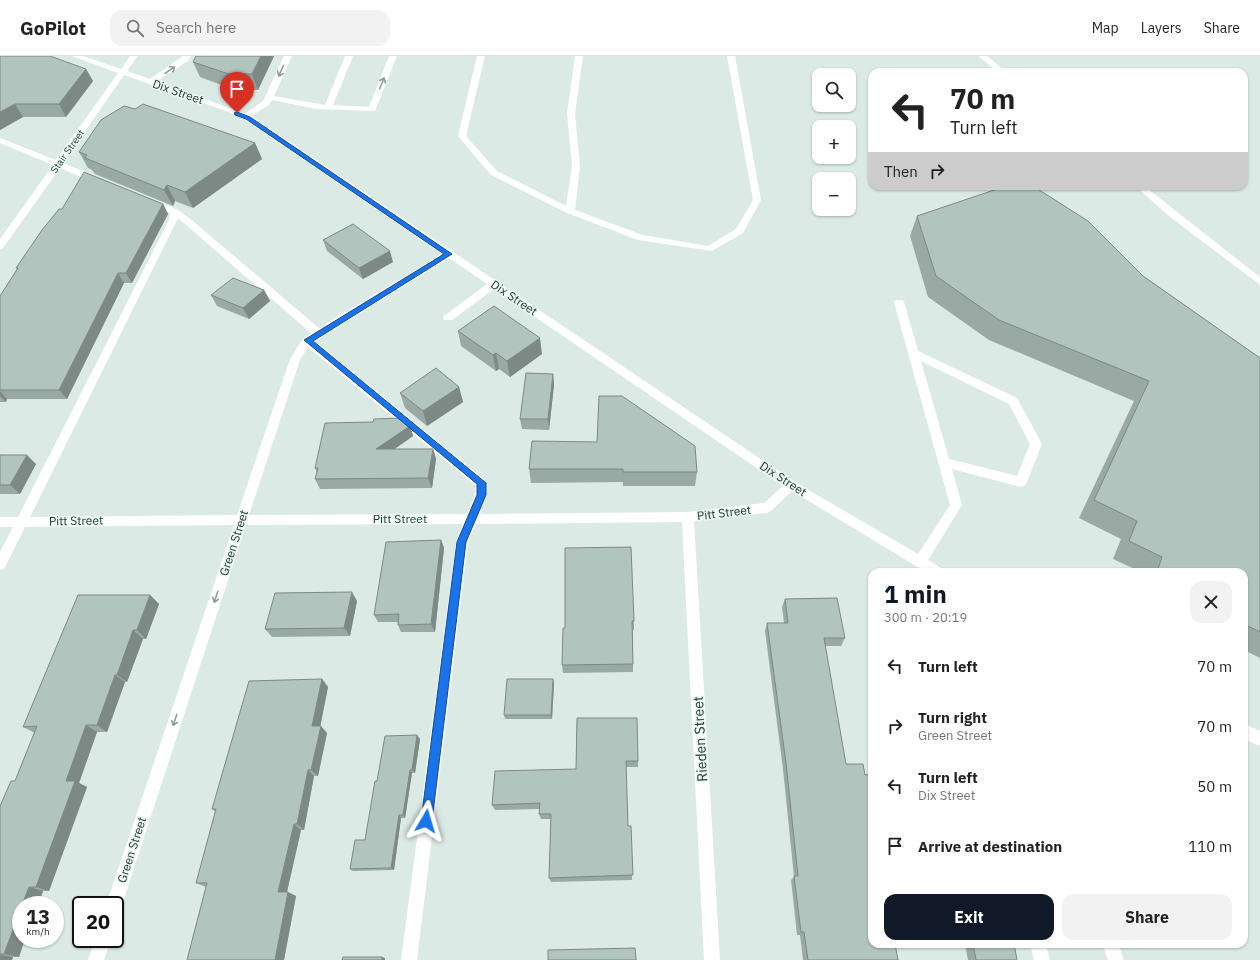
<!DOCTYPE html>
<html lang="en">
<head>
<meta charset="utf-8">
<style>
	body { margin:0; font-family:"IBM Plex Sans",sans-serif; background:#f2f2f2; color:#222; height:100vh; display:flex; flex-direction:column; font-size:15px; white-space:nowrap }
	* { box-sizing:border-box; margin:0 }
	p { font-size:13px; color:#767676 }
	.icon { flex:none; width:22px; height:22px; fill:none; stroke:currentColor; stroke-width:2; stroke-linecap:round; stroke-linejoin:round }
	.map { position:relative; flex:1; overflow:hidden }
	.details { position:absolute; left:868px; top:512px; width:380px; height:380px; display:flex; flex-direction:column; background:#fff; border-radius:12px; box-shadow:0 1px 3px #0004 }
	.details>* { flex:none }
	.top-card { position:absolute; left:868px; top:12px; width:380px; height:122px; border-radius:12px; box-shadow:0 1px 3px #0004; background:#fff; color:#222; overflow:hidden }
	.controls { position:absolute; left:812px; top:12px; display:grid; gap:8px }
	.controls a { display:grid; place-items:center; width:44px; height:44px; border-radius:8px; background:#fff; box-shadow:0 1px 3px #0004; font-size:20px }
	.speed { position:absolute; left:12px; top:840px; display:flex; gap:8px; font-size:20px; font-weight:700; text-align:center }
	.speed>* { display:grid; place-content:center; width:52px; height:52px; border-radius:50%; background:#fff; box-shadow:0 1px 3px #0004; line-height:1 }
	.speed small { font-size:10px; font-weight:400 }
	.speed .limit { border:2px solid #111; border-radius:6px; background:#fff; color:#111 }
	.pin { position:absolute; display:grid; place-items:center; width:34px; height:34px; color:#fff; margin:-41px -17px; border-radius:50% 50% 50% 0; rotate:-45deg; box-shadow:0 0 4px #0007 }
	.pin .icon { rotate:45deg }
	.me { position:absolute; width:44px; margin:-22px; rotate:7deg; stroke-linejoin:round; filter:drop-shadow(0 0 3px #0008) }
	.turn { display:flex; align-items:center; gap:14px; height:84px; padding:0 16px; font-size:18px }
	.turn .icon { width:52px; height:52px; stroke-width:2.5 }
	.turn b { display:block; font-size:28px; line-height:34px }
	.then { display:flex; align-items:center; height:38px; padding:0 16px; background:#0003; gap:8px; font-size:15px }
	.round { display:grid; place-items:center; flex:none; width:42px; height:42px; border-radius:12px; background:#f2f2f2 }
	.overview { display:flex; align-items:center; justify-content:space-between; height:68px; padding:0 16px }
	h1 { font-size:24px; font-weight:700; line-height:30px; color:#111827 }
	.action { display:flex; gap:8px; margin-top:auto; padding:8px 16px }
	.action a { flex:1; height:46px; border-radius:12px; background:#111827; color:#fff; font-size:16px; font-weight:700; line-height:46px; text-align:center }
	.action a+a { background:#f2f2f2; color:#222 }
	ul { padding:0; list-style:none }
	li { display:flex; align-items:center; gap:12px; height:60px; padding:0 16px }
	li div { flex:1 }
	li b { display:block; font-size:15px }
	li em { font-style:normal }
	header { display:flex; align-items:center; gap:24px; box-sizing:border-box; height:56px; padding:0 20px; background:#fff; border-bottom:1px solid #e0e0e0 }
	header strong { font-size:19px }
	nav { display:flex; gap:22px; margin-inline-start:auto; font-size:14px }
	.search { width:280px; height:36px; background:#f2f2f2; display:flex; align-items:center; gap:10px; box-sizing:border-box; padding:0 14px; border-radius:12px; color:#767676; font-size:15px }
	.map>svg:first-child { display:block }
</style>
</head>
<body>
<header>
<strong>GoPilot</strong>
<div class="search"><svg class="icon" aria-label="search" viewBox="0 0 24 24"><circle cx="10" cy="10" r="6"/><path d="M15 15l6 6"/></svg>Search here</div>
<nav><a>Map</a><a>Layers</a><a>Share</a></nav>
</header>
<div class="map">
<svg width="1260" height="904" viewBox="0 0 1260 904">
	<rect width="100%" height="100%" fill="#dceae5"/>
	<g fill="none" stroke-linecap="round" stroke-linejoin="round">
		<path fill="#fff" fill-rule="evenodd" d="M 72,0 L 83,0 L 121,13 L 130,0 L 138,0 L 127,15 L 150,23 L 183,0 L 191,0 L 188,5 L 157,25 L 245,58 L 263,45 L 284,0 L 292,0 L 274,40 L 325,49 L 345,0 L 353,0 L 333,49 L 369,51 L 389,0 L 397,0 L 375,55 L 316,53 L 272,44 L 269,49 L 251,60 L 795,426 L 918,498 L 950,449 L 894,246 L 896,244 L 902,244 L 904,246 L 918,295 L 1017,342 L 1042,388 L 1027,426 L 1025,429 L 1021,431 L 952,413 L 962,449 L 928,504 L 941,512 L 943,516 L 926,516 L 792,435 L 771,455 L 767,457 L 694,465 L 720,904 L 704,904 L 682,466 L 476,468 L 468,486 L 417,904 L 401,904 L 456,486 L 463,468 L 246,469 L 122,849 L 120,855 L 115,857 L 115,849 L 106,849 L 234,469 L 25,471 L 4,513 L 0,514 L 0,496 L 13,471 L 0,471 L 0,461 L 18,461 L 169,164 L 170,157 L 147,146 L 151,143 L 154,144 L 178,154 L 188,161 L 319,272 L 442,198 L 245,64 L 226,55 L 124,19 L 63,107 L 100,122 L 100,126 L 94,126 L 60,112 L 3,192 L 0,193 L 0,183 L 53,109 L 0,87 L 0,82 L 56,104 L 118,17 ZM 178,162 L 311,277 L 301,285 L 290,303 L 237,459 L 30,461 ZM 449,202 L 487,228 L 444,260 L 443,262 L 444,264 L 452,264 L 494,233 L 783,430 L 764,447 L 688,456 L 480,458 L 487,439 L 485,424 L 315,285 ZM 308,291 L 475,429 L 475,439 L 467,458 L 249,459 L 300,304 ZM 921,305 L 1009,348 L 1030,388 L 1017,420 L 949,403 Z
			M 477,0 L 485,0 L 466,80 L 497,115 L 566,150 L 572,110 L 567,58 L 575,0 L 583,0 L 575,58 L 580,110 L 575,154 L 643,179 L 708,190 L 736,173 L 753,144 L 727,0 L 735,0 L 761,144 L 743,177 L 712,195 L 638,184 L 567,157 L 491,119 L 458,80 Z
			M 978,0 L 987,0 L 1007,16 L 998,16 Z
			M 1135,130 L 1144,130 L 1260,221 L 1260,229 L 1169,160 Z
			M 1244,668 L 1260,675 L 1260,690 L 1244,683 Z
			M 95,883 L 111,883 L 104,904 L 88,904 Z
			M 1030,888 L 1046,888 L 1050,904 L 1034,904 Z
			M 1102,888 L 1118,888 L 1124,904 L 1108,904 Z"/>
	</g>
	<path fill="#99a9a3" d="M 0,0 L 86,13 L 93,25 L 66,61 L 23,61 L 0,74 Z
		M 274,0 L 258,34 L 235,34 L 200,21 L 193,6 Z
		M 135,53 L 255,87 L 262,103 L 193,152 L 175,145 L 173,150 L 95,118 L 92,114 L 88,112 L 79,96 Z
		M 163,148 L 168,158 L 132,227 L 124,227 L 67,343 L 7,343 L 6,346 L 0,346 L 0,240 L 17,213 L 16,212 Z
		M 917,160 L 1143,220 L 1260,302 L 1260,602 L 1244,594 L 1244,516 L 1141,516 L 1113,503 L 1121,483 L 1079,462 L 1134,345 L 989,284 L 928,241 L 910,180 Z
		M 323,184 L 393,206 L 363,223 L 327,195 Z
		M 264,234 L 270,245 L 249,263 L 217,250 L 211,239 Z
		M 458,275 L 542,298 L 510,321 L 499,313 L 496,315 L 461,290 Z
		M 553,318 L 554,329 L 549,374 L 522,373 L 520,363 Z
		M 459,331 L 463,346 L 427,370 L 405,352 L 400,337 Z
		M 410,370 L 413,380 L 395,393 L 433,393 L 436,403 L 432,432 L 320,433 L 315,423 L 317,417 L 315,412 Z
		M 532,385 L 697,416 L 695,430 L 623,430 L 623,426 L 531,427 L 529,413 Z
		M 0,399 L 36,408 L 20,438 L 0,438 Z
		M 441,484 L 444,492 L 435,576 L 401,576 L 398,569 L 398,566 L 378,566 L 374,559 Z
		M 150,539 L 159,548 L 146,583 L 143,583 L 127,626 L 125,626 L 107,676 L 97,676 L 79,727 L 87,731 L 49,835 L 43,835 L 38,849 L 21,849 L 21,883 L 25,883 L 19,901 L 13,901 L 12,904 L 0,904 L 0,750 L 15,725 L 35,677 L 23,671 Z
		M 785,543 L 845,582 L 841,590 L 825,590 L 872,888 L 898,904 L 803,904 L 800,879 L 797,879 L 791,824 L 794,821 L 783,713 L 765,575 L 767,567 L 784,567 L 782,551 Z
		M 357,545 L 350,580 L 272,581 L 265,573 Z
		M 634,565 L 634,574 L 633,574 L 633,616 L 563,617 L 562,609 L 563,572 Z
		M 322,623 L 328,631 L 320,670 L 327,677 L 318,720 L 314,720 L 304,774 L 301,774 L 287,836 L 296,840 L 284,904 L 187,904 L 206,831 L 196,827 L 216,756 L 212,753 Z
		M 554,627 L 552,663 L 505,663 L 504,659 Z
		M 577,662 L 638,705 L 638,711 L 626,711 L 628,770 L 631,770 L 632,824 L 551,826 L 549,822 L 551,763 L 541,763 L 539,758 L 539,753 L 495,754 L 492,749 L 576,713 Z
		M 420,683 L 415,717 L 412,717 L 405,762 L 401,762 L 394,814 L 353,815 L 350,813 L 365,784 L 377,725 Z
		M 965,888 L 1014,888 L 1017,904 L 968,904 Z"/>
	<path fill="#7d8985" d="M 261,0 L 274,0 L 258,34 L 252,18 Z
		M 86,13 L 93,25 L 66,61 L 59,48 Z
		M 15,48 L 23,61 L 0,74 L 0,56 Z
		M 255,87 L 262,103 L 193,152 L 185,136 Z
		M 167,129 L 175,145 L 173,150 L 164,134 Z
		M 163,148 L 168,158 L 132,227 L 126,217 Z
		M 390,195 L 393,206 L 363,223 L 359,212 Z
		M 118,217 L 124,227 L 67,343 L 59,334 Z
		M 264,234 L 270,245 L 249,263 L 243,252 Z
		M 540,282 L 542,298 L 510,321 L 507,305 Z
		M 496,297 L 499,313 L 496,315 L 493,299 Z
		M 553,318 L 554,329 L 549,374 L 548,363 Z
		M 459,331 L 463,346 L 427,370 L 423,355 Z
		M 0,335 L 7,343 L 6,346 L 0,340 Z
		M 410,370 L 413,380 L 380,403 L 376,393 Z
		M 433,393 L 436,403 L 432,432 L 428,422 Z
		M 27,399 L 36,408 L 20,438 L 10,429 Z
		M 441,484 L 444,492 L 435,576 L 431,568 Z
		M 352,536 L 357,545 L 350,580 L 344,572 Z
		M 150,539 L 159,548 L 146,583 L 137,574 Z
		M 133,574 L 143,583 L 127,626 L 117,619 Z
		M 115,619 L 125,626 L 107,676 L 97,669 Z
		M 322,623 L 328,631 L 319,677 L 312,670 Z
		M 553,623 L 554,627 L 552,663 L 551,659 Z
		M 86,669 L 97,676 L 79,727 L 87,731 L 49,835 L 36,831 L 66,725 Z
		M 321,670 L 327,677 L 318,720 L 311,714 Z
		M 417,679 L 420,683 L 415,717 L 412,714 Z
		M 308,714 L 314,720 L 304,774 L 297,768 Z
		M 410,714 L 412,717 L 405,762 L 403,759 Z
		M 399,759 L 401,762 L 394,814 L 391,812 Z
		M 294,768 L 301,774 L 286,840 L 278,836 Z
		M 29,831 L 43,835 L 38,849 L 22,849 Z
		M 288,836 L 296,840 L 284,904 L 275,904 Z
		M 21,852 L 21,883 L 25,883 L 19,901 L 4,898 Z
		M 0,899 L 13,901 L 12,904 L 0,904 Z
		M 382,901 L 385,902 L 385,904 L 382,904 Z"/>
	<path fill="#b2c4be" stroke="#7d8985" d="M 0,0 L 50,0 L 86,13 L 59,48 L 15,48 L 0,56 Z
		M 196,0 L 261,0 L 252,18 L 229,18 L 193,6 Z
		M 143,48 L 255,87 L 185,136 L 167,129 L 164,134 L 85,102 L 87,99 L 79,96 L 101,64 L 124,50 L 135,53 Z
		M 84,116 L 163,148 L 126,217 L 118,217 L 59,334 L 0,334 L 0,240 L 18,212 L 16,212 L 42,174 L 59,153 L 62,153 Z
		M 1006,130 L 1033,130 L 1088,165 L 1143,220 L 1260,302 L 1260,576 L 1244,568 L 1244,516 L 1157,516 L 1162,501 L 1129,485 L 1137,465 L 1094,444 L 1149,325 L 999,264 L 936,220 L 917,160 Z
		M 353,168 L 390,195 L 359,212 L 323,184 Z
		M 233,222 L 264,234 L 243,252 L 211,239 Z
		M 494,250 L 540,282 L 507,305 L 496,297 L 493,299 L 458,275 Z
		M 436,312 L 459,331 L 423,355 L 400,337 Z
		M 526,317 L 553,318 L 548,363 L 520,363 Z
		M 599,340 L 622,340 L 695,390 L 697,416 L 623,416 L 623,413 L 529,413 L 532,385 L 597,386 Z
		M 400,362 L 410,370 L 376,393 L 433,393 L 428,422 L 315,423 L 318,412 L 315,412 L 325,367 L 373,366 L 374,363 Z
		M 0,399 L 27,399 L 10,429 L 0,429 Z
		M 441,484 L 431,568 L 398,569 L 399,558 L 374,559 L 386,486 Z
		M 631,491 L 634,565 L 632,565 L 633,608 L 562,609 L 563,572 L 565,572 L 565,492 Z
		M 352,536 L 344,572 L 265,573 L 275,537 Z
		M 78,539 L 150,539 L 137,574 L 133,574 L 117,619 L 115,619 L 97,669 L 86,669 L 66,725 L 75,725 L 36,831 L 29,831 L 22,849 L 21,849 L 21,852 L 4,898 L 0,898 L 0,750 L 11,725 L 15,725 L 37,670 L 23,671 Z
		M 837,542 L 845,582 L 824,582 L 846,708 L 863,708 L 865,719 L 872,718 L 872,888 L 895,888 L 898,904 L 808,904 L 804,876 L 801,876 L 794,820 L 798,820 L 786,707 L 767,567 L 788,567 L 785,543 Z
		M 322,623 L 312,670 L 321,670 L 311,714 L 308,714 L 297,768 L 294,768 L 278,836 L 288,836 L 275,904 L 187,904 L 207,827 L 196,827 L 216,753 L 212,753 L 249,625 Z
		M 507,623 L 553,623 L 551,659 L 504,659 Z
		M 577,662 L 637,662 L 638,705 L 626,705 L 628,770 L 631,770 L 633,819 L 549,822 L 551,758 L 539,758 L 540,747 L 492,749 L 495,715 L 576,713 Z
		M 417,679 L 412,714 L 410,714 L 403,759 L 399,759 L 391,812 L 350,813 L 355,784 L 365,784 L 375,725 L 377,725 L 385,680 Z
		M 973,888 L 1014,888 L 1017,904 L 976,904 Z
		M 635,892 L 636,904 L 548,904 L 548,894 Z
		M 343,901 L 382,901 L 382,904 L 342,904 Z"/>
	<defs><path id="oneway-shaft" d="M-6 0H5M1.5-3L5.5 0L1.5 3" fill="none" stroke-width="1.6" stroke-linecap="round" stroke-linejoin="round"/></defs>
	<g stroke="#8e9c9a">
		<use href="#oneway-shaft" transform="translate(170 14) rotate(-34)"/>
		<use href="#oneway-shaft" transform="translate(281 15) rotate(114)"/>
		<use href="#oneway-shaft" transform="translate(382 27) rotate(-68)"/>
		<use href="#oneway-shaft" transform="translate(216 541) rotate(108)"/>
		<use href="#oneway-shaft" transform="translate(175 664) rotate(108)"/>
	</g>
	<path fill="#1a73e8" stroke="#114b97" d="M 237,56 L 250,61 L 452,198 L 313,285 L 486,427 L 486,439 L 466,486 L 432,765 L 431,769 L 426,770 L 422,769 L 421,765 L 457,486 L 477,439 L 477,428 L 304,284 L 444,198 L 246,63 L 235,59 L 234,57 Z"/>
	<g text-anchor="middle" stroke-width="3" stroke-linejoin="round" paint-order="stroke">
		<g font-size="10" fill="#1d3934" stroke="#ecf6f2">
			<text transform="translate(67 95) rotate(-55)" y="4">Stair Street</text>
		</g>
		<g font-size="12" fill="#1d3934" stroke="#ecf6f2">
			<text transform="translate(178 36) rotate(19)" y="4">Dix Street</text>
			<text transform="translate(514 242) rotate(34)" y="4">Dix Street</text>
			<text transform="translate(783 423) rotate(33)" y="4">Dix Street</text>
			<text transform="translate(724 457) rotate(-7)" y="4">Pitt Street</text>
			<text x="400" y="467">Pitt Street</text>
			<text transform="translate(76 465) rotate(-1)" y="4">Pitt Street</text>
			<text transform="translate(234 487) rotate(-72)" y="4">Green Street</text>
			<text transform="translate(132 794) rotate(-72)" y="4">Green Street</text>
		</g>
		<g font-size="14" fill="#1d3934" stroke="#ecf6f2">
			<text transform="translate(700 683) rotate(-93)" y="5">Rieden Street</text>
		</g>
	</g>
</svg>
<div class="controls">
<a><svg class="icon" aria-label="search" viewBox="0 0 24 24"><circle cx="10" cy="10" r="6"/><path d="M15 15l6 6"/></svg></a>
<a>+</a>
<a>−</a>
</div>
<div class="speed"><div>13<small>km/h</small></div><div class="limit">20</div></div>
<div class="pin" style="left:237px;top:57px;background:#d93025"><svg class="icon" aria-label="arrive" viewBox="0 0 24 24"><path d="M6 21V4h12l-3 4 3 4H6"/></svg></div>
<svg class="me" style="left:426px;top:765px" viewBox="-20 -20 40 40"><path d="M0-17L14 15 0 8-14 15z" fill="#1a73e8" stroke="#fff" stroke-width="4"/></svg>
<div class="top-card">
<div class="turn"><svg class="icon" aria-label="left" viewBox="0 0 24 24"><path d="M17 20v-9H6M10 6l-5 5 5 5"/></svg><div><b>70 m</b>Turn left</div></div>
<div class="then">Then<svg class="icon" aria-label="right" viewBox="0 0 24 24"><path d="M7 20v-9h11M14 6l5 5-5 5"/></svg></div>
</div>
<section class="details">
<div class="overview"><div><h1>1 min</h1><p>300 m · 20:19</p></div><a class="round"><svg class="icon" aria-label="close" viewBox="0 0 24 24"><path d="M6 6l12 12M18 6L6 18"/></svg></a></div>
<ul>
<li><svg class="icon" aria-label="left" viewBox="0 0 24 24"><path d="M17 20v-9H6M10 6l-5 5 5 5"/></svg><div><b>Turn left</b></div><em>70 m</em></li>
<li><svg class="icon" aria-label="right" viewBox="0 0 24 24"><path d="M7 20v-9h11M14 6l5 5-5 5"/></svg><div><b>Turn right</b><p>Green Street</p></div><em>70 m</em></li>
<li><svg class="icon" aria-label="left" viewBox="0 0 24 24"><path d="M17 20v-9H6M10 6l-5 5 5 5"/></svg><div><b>Turn left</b><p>Dix Street</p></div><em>50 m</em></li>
<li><svg class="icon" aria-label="arrive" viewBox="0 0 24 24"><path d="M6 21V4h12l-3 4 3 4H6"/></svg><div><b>Arrive at destination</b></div><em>110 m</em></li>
</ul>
<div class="action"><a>Exit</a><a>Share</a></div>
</section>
</div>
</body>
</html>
